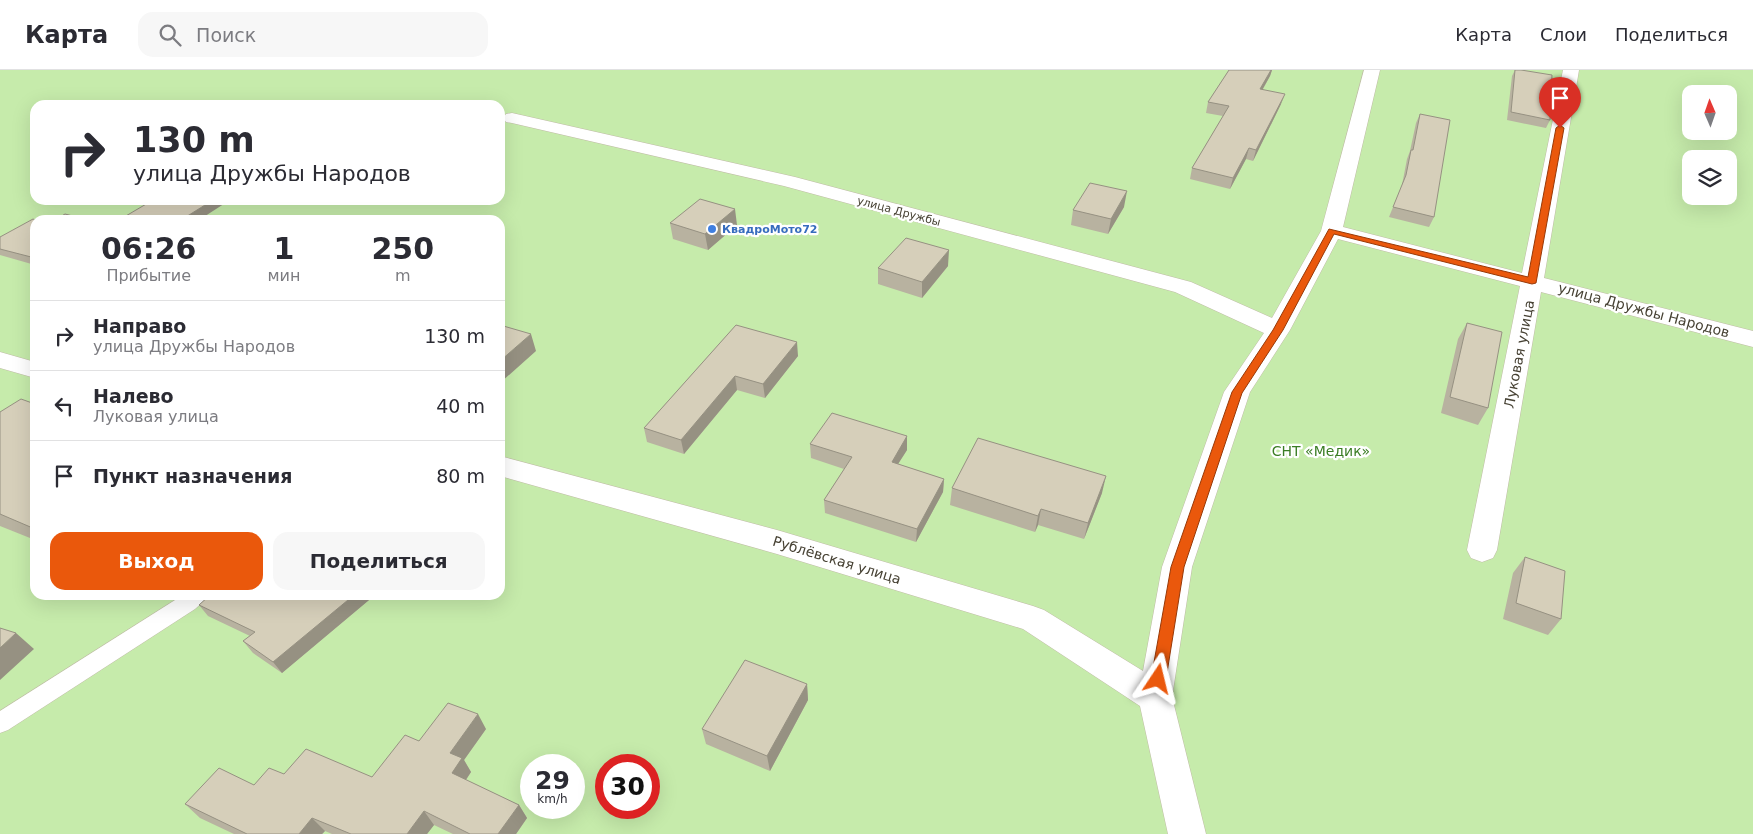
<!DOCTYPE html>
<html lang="ru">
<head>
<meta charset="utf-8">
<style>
	body { margin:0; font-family:"DejaVu Sans",sans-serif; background:#f7f7f7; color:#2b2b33; height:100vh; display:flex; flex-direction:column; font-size:19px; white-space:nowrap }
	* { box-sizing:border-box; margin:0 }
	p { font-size:16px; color:#7c7c81 }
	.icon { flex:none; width:28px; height:28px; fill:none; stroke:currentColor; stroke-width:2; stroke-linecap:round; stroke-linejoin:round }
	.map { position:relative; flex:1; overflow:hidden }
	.panel { position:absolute; left:30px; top:145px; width:475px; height:385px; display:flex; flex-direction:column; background:#fff; border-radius:15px; box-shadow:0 5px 20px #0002 }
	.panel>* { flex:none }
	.banner { position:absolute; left:30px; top:30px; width:475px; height:105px; border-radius:15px; box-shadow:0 5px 20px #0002; background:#fff; color:#2b2b33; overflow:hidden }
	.needle { width:32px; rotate:358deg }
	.tools { position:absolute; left:1682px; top:15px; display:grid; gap:10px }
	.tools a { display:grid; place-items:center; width:55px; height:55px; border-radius:10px; background:#fff; box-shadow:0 5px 20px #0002; font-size:25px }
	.speed { position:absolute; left:520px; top:684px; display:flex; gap:10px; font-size:25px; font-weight:700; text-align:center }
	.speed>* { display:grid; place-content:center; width:65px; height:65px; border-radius:50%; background:#fff; box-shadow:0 5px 20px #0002; line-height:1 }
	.speed small { font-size:12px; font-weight:400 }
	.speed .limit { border:8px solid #d22; background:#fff; color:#111 }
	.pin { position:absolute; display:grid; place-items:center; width:42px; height:42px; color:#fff; margin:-51px -21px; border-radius:50% 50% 50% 0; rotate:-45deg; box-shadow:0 0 5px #0007 }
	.pin .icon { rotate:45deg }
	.me { position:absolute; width:55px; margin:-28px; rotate:10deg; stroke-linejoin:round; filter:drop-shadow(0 0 4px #0008) }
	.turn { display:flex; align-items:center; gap:18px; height:105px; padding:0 20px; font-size:22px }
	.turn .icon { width:65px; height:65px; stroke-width:2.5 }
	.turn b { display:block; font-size:35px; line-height:42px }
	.eta { display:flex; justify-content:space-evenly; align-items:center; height:85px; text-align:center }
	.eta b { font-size:30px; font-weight:700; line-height:35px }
	.action { display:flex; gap:10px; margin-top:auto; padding:10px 20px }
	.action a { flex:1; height:58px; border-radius:15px; background:#ea580c; color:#fff; font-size:20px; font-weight:700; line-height:58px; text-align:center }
	.action a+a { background:#f7f7f7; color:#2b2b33 }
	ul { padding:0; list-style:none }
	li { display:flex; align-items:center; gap:15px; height:70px; padding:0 20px; border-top:1px solid #e1e1e2 }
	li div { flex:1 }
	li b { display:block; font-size:19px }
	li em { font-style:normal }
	header { display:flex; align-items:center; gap:30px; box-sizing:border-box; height:70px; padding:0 25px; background:#fff; border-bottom:1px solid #e1e1e2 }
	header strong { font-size:24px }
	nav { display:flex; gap:28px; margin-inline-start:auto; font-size:18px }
	.search { width:350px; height:45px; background:#f7f7f7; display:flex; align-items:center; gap:12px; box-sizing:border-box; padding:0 18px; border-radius:15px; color:#7c7c81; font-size:19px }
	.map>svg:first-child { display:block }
</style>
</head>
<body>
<header>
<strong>Карта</strong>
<div class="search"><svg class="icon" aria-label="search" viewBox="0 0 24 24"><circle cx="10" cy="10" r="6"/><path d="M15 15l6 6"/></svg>Поиск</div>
<nav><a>Карта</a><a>Слои</a><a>Поделиться</a></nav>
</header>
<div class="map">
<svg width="1753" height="764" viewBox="0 0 1753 764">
	<rect width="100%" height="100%" fill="#f4f1e5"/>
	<path fill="#c6ebab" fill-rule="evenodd" d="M 0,0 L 1753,0 L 1753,764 L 0,764 ZM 1691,24 L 1729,24 L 1729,61 L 1691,61 ZM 35,35 L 500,35 L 500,130 L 35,130 ZM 1691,89 L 1729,89 L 1729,126 L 1691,126 ZM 35,150 L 500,150 L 500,525 L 35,525 ZM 531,695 L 574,695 L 574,738 L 531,738 ZM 606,695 L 649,695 L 649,738 L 606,738 Z"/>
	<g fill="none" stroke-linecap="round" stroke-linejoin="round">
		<g stroke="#c0bba7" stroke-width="1">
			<path id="lane" d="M 183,525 L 207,525 L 204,531 L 195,539 L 8,660 L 0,663 L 0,641 Z"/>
		</g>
		<g stroke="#c0bba7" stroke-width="1">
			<path id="street" d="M 1364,0 L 1380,0 L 1343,157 L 1522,203 L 1563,0 L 1579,0 L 1544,208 L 1753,261 L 1753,277 L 1541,222 L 1497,480 L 1493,488 L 1482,492 L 1471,488 L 1467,480 L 1520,216 L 1338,169 L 1290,260 L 1250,322 L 1192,497 L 1172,627 L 1206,764 L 1168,764 L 1140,636 L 1023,559 L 777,484 L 500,406 L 500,386 L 777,460 L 1033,536 L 1044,540 L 1143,601 L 1162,497 L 1224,322 L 1264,263 L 1175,222 L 784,116 L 512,53 L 506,52 L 503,48 L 506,44 L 512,43 L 795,107 L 1191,212 L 1272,248 L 1321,161 Z
				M 0,282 L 35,292 L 35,308 L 0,298 Z"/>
		</g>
		<use href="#lane" fill="#fff" fill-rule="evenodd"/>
		<use href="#street" fill="#fff" fill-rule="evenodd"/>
	</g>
	<path fill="#b8b2a0" d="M 1229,0 L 1272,0 L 1270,6 L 1263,19 L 1281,34 L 1253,91 L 1246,89 L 1230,119 L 1190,109 L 1192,98 L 1223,46 L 1206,43 L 1208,32 Z
		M 1515,0 L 1550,50 L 1546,58 L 1507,50 L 1512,6 Z
		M 1420,44 L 1434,147 L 1429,157 L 1389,147 L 1402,115 L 1407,89 L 1410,81 L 1416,53 Z
		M 1124,137 L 1108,164 L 1071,155 L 1073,140 Z
		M 35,150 L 35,195 L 0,185 L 0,167 Z
		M 670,153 L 737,155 L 708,180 L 673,169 Z
		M 948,196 L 922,228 L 878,214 L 878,198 Z
		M 1467,253 L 1488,338 L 1478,355 L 1441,343 L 1458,269 Z
		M 736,255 L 798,286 L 765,328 L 737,320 L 684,384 L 647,372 L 644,358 Z
		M 35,334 L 35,470 L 0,456 L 0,342 Z
		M 907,366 L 907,380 L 898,394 L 944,409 L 943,422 L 916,472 L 825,443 L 824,430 L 844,399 L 811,388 L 810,374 Z
		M 952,418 L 1102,423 L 1084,469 L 1038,455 L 1035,462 L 950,435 Z
		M 1525,487 L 1561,549 L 1548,565 L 1503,549 L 1513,503 Z
		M 375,525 L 282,603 L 253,583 L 243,571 L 250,566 L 208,546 L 199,535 Z
		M 807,614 L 808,630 L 770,701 L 706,674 L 702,659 Z
		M 486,659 L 464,690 L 471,702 L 466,710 L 519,735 L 527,748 L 516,764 L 453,764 L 434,755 L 427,764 L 332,764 L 325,761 L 322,764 L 234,764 L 200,748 L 185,734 L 254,715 L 284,704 L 372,707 L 419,671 Z"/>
	<path fill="#969182" d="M 1271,0 L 1272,0 L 1270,6 L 1257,29 L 1260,19 Z
		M 1285,24 L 1281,34 L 1253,91 L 1256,80 Z
		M 1249,78 L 1246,89 L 1230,119 L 1233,108 Z
		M 1127,121 L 1124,137 L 1108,164 L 1111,149 Z
		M 213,130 L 230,130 L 199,150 L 181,150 Z
		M 735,139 L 737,155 L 708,180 L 705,164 Z
		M 949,180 L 948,196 L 922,228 L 922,212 Z
		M 531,264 L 536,281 L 500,313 L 500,291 Z
		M 797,272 L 798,286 L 765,328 L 763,314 Z
		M 735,306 L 737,320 L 684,384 L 681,370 Z
		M 907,366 L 907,380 L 891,405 L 892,392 Z
		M 1106,406 L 1102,423 L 1084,469 L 1088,453 Z
		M 944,409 L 943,422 L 916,472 L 917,459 Z
		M 1041,439 L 1038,455 L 1035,462 L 1038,446 Z
		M 354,525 L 375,525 L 282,603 L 273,592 Z
		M 16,563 L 34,579 L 0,610 L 0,578 Z
		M 807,614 L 808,630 L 770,701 L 767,686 Z
		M 478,644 L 486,659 L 464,690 L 471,702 L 461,717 L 452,703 L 450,683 Z
		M 519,735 L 527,748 L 516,764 L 498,764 Z
		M 424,741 L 434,755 L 427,764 L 407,764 Z
		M 312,748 L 325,761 L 322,764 L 299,764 Z"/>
	<path fill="#d6cfba" stroke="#969182" d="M 1229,0 L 1271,0 L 1260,19 L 1285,24 L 1256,80 L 1249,78 L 1233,108 L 1192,98 L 1229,36 L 1208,32 Z
		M 1515,0 L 1521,0 L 1552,5 L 1550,50 L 1511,42 Z
		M 1420,44 L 1450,50 L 1434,147 L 1393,137 L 1406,105 L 1411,80 L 1413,80 Z
		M 1090,113 L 1127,121 L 1111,149 L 1073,140 Z
		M 700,129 L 735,139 L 705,164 L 670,153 Z
		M 153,130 L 213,130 L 181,150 L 119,150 Z
		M 65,144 L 88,150 L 55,150 Z
		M 33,149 L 36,150 L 35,150 L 35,188 L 0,179 L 0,167 Z
		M 906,168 L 949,180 L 922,212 L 878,198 Z
		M 1467,253 L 1502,262 L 1488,338 L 1450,327 Z
		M 500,255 L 531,264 L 500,291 Z
		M 736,255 L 797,272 L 763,314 L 735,306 L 681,370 L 644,358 Z
		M 21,329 L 35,334 L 35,459 L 0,444 L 0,342 Z
		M 832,343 L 907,366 L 892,392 L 944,409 L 917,459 L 824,430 L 852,387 L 810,374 Z
		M 978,368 L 1106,406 L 1088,453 L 1041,439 L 1038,446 L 952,418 Z
		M 1525,487 L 1565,501 L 1561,549 L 1516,533 Z
		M 210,525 L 354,525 L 273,592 L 243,571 L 255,562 L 199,535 Z
		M 0,558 L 16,563 L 0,578 Z
		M 745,590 L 807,614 L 767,686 L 702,659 Z
		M 448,633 L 478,644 L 450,683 L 462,688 L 452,703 L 519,735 L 498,764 L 470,764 L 424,741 L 407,764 L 351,764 L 312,748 L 299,764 L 247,764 L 185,734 L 219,698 L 254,715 L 269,698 L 284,704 L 306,679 L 372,707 L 405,665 L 419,671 Z"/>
	<path fill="#ea580c" stroke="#983908" d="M 1560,55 L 1564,58 L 1536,213 L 1532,214 L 1334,164 L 1283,260 L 1242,323 L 1184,497 L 1166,609 L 1163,613 L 1158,615 L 1154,613 L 1151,609 L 1171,497 L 1232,322 L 1273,260 L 1329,159 L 1528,207 L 1556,58 Z"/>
	<circle fill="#3f7fe0" stroke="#fff" stroke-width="2" cx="712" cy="159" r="5"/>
	<g text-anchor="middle" stroke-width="4.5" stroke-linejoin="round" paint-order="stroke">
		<g font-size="11" fill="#474234" stroke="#fff">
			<text transform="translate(899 141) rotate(15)" y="4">улица Дружбы</text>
		</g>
		<g font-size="11" font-weight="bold" fill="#366cbe" stroke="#fff" text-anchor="start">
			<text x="722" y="163">КвадроМото72</text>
		</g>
		<g font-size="14" fill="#474234" stroke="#fff">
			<text transform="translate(1644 240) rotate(15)" y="5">улица Дружбы Народов</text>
			<text transform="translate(1519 284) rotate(-79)" y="5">Луковая улица</text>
			<text transform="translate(837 490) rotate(17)" y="5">Рублёвская улица</text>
		</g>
		<g font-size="14" fill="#3a7d24" stroke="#fff">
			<text x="1321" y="386">СНТ «Медик»</text>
		</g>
	</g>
</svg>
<div class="tools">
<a><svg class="needle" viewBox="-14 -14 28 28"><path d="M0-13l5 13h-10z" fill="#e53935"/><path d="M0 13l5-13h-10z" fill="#7c7c81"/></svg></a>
<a><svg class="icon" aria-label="layers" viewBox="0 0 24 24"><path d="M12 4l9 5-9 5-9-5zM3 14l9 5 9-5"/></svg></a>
</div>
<div class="speed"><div>29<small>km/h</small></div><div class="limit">30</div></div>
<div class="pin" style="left:1560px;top:58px;background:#d93025"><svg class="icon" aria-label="arrive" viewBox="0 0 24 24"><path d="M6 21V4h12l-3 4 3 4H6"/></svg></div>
<svg class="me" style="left:1158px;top:609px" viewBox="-20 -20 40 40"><path d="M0-17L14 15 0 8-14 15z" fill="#ea580c" stroke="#fff" stroke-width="4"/></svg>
<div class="banner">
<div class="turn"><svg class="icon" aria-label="right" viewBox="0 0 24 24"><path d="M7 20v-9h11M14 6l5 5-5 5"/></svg><div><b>130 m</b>улица Дружбы Народов</div></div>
</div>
<section class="panel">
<div class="eta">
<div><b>06:26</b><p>Прибытие</p></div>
<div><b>1</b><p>мин</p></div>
<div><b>250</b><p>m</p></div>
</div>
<ul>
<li><svg class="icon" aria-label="right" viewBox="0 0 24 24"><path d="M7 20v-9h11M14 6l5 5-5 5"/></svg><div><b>Направо</b><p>улица Дружбы Народов</p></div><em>130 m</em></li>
<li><svg class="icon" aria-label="left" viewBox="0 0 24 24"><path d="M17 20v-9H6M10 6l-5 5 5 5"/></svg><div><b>Налево</b><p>Луковая улица</p></div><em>40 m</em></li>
<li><svg class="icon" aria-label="arrive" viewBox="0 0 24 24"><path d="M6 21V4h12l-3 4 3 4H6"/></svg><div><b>Пункт назначения</b></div><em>80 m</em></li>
</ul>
<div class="action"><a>Выход</a><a>Поделиться</a></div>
</section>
</div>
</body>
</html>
